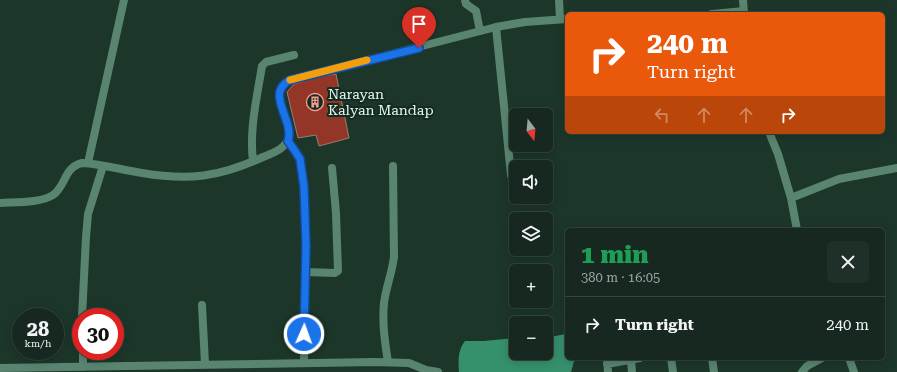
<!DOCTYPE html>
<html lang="en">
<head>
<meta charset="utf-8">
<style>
	body { margin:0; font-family:"Roboto Serif",serif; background:#1f3029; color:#f1f3f6; height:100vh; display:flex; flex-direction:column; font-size:15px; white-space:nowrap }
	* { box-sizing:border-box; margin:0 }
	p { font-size:13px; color:#9ea6a5 }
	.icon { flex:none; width:22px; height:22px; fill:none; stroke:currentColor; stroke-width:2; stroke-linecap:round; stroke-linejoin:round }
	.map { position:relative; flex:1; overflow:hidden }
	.side { position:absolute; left:565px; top:228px; width:320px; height:132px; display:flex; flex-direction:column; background:#162820; border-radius:6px; box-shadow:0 2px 10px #0003,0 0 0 1px #35443e }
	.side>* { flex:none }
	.banner { position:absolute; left:565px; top:12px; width:320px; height:122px; border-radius:6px; box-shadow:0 2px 10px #0003,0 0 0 1px #35443e; background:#ea580c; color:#fff; overflow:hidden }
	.needle { width:26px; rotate:164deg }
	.controls { position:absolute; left:509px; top:108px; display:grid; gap:8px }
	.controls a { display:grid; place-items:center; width:44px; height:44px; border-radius:6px; background:#162820; box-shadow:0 2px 10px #0003,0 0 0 1px #35443e; font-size:20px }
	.speed { position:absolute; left:12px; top:308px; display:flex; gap:8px; font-size:20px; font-weight:700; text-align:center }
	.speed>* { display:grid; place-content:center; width:52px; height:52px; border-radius:50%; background:#162820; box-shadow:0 2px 10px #0003,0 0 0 1px #35443e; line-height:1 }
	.speed small { font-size:10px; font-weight:400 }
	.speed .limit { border:6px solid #d22; background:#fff; color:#111 }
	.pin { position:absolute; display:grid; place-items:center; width:34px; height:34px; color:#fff; margin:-41px -17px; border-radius:50% 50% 50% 0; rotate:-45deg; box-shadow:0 0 4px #0007 }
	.pin .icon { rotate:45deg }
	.me { position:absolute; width:44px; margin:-22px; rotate:2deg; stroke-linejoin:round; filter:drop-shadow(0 0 3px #0008) }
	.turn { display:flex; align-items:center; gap:14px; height:84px; padding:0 16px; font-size:18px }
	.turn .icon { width:52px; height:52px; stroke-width:2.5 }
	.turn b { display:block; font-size:28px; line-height:34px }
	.lanes { display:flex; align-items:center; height:38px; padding:0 16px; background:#0003; justify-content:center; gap:20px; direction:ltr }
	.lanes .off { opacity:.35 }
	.round { display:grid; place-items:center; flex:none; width:42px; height:42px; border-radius:6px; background:#1f3029 }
	.summary { display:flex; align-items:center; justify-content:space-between; height:68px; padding:0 16px }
	h1 { font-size:24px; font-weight:800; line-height:30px; color:#1e9e55 }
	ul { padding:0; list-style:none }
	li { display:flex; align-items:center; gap:12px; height:56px; padding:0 16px; border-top:1px solid #35443e }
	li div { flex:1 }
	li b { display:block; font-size:15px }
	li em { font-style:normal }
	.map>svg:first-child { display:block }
</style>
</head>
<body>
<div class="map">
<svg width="897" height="372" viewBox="0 0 897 372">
	<rect width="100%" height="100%" fill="#1d362a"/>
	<path fill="#36906c" d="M 565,334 L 567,335 L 567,358 L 575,358 L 571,372 L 459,372 C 458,361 458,350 465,341 L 484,341 L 516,338 L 516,353 L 546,353 L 546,338 Z"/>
	<path fill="#933628" stroke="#9a7c77" d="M 336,74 L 349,138 L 319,146 L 316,135 L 298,138 L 287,92 L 294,84 L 321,76 Z"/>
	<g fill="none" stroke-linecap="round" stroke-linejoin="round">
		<path stroke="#598570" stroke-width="8" d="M 465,0 L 466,4 L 476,11 L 480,31
			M 559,0 L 560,19
			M 743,0 L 744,14
			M 712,14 L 744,11
			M 496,27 L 511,175
			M 769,132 L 778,154 L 791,198 L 797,230
			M 288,141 L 295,151 L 300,159 L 304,187 L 306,246 L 304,362
			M 253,161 C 249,130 257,97 262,66 L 266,62 L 294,55
			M 88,163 L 124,0
			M 791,198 L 839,179 L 897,168
			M 0,203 C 15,202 41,203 53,195 C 66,186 64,167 82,163 C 102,164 122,170 142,173 C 189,181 219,177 263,157 C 273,153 288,148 289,135 C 291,116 265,94 290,80 L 496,27 L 525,22 L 567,19
			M 306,272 L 335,273 L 338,271 L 336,213 L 332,168
			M 202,305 L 205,364
			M 82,317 L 86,237 L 88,214 L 103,166
			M 83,351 L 83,367
			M 607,358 L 608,372
			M 671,358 L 673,372
			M 712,358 L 714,372
			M 849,358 L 854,372
			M 631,360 L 632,372
			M 388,362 C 385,343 382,323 384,303 C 386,287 392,273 394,257 L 393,166
			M 607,364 L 640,358
			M 0,368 L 375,362 L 409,363 L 426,370 L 438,372
			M 802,372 L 807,366 L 822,358"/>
	</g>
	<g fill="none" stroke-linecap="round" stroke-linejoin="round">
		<g stroke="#114b97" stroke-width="10">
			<path id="route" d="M 304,334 L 306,246 L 304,187 L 300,159 L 295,151 L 288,141 C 295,120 264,94 290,80 L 419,48"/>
		</g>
		<use href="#route" stroke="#1a73e8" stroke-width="7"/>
		<path stroke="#f59e0b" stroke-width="7" d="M 290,80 L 367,60"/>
	</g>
	<defs>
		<g id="building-ring" transform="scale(0.9)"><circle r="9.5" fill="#132c21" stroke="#f49d8d" stroke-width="1.5"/><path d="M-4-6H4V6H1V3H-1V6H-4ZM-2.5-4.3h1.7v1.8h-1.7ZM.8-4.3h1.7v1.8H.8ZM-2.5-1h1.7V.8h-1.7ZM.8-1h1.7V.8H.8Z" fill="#f49d8d"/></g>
	</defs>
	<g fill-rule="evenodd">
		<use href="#building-ring" x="315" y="102"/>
	</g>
	<g text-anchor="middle" stroke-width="4" stroke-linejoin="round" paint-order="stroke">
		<g font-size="14" fill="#e7f6ef" stroke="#132c21" text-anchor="start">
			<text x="328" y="99">Narayan<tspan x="328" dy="16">Kalyan Mandap</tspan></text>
		</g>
	</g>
</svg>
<div class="controls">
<a><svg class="needle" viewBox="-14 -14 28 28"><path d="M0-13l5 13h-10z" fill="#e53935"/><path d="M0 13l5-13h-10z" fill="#9ea6a5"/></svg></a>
<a><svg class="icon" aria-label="sound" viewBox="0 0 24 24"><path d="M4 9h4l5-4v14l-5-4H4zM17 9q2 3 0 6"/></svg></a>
<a><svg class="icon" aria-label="layers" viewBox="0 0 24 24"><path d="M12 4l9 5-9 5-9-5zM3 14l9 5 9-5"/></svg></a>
<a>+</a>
<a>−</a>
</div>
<div class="speed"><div>28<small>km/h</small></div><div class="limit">30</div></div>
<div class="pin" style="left:419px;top:48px;background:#d93025"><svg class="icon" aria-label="arrive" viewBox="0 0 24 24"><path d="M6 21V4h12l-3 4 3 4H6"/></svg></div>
<svg class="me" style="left:304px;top:334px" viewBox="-20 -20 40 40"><circle r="17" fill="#1a73e8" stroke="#fff" stroke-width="3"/><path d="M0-11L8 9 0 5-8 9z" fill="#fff"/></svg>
<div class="banner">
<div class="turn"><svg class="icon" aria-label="right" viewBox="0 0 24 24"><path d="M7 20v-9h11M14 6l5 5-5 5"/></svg><div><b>240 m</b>Turn right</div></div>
<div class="lanes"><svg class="icon off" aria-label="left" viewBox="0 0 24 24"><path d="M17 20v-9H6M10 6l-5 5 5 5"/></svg><svg class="icon off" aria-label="ahead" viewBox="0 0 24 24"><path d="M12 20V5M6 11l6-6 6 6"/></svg><svg class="icon off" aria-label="ahead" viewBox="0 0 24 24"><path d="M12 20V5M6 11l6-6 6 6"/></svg><svg class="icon" aria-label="right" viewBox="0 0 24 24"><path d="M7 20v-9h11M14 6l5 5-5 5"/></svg></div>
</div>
<section class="side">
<div class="summary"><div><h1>1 min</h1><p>380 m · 16:05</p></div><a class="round"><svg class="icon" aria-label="close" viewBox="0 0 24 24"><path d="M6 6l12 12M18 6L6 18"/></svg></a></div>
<ul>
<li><svg class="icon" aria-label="right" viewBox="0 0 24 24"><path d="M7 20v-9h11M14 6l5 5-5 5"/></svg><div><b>Turn right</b></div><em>240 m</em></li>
</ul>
</section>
</div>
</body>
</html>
